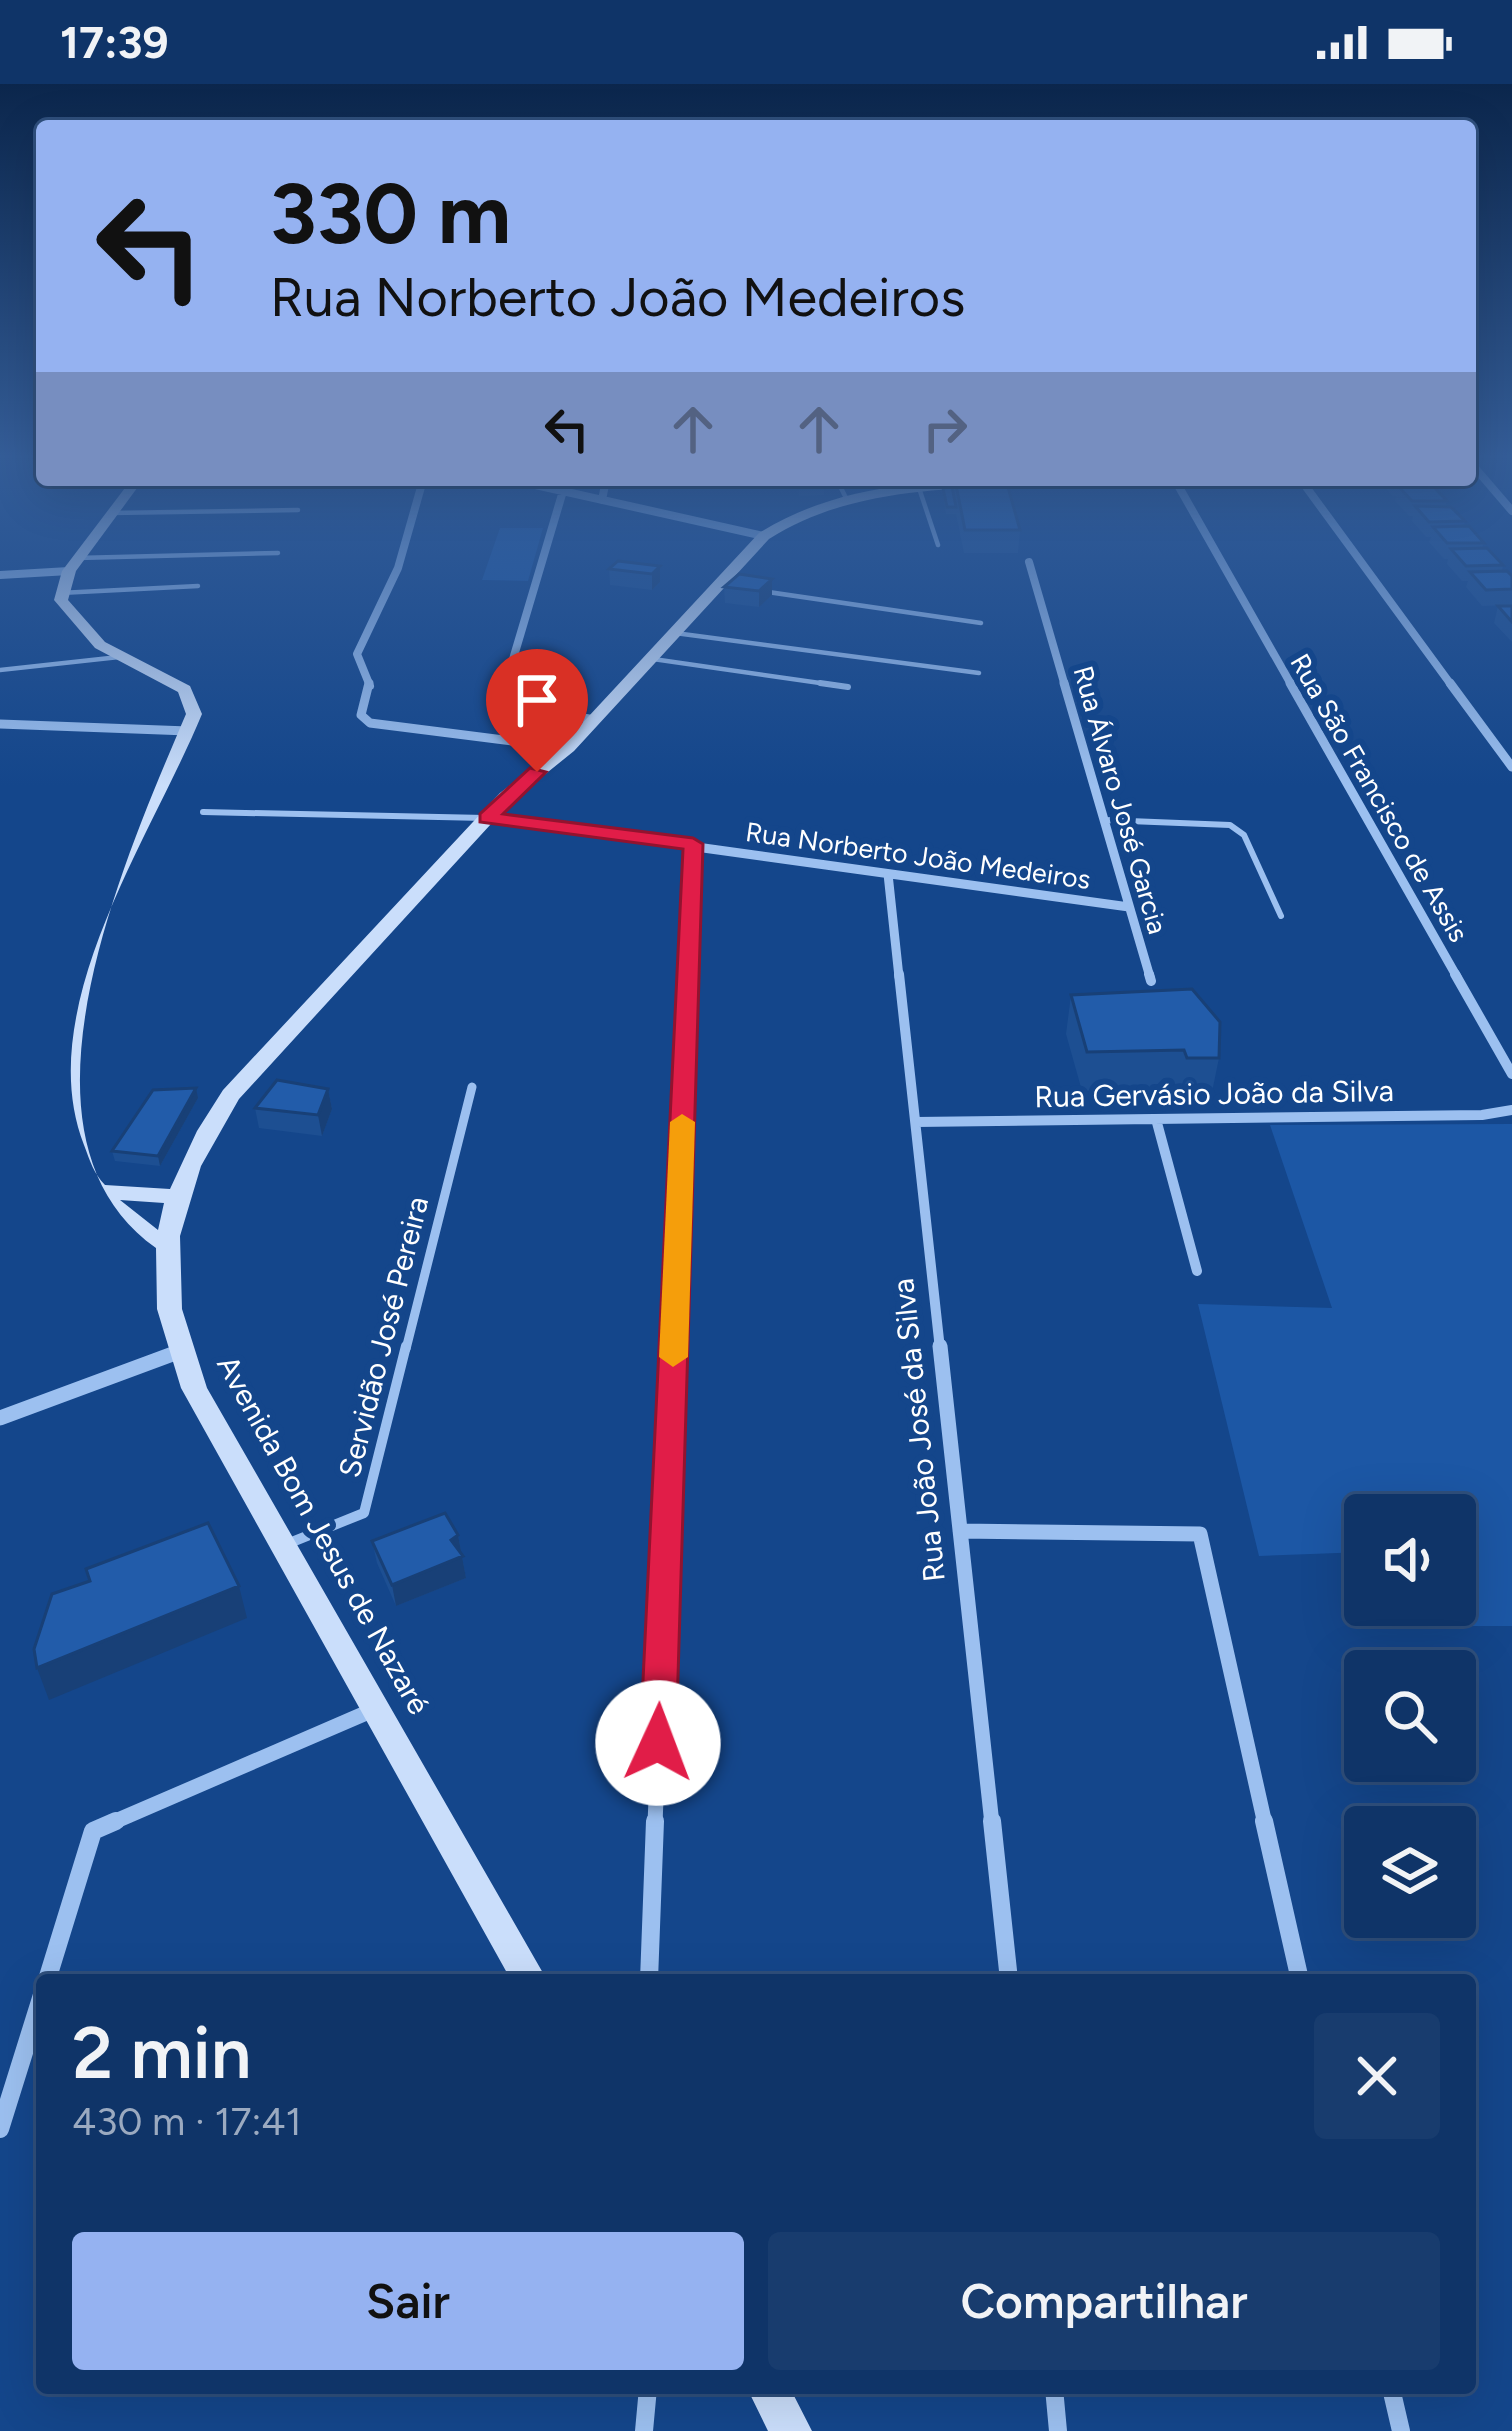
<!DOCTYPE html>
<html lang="pt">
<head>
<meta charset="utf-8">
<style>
	body { margin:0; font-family:Figtree,sans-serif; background:#183c6e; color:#f1f3f6; height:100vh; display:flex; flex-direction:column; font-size:45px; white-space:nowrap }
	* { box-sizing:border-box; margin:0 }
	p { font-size:39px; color:#9baac0 }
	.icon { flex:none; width:66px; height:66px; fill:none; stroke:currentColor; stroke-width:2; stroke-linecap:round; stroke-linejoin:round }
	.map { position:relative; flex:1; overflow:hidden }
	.details { position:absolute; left:36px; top:1890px; width:1440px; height:420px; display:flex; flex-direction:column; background:#0f3468; border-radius:12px; box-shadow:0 12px 48px #0002,0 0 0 3px #2f4f7c }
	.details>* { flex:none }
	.top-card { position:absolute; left:36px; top:36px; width:1440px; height:366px; border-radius:12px; box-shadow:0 12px 48px #0002,0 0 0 3px #2f4f7c; background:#95b2f1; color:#111; overflow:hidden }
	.buttons { position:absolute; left:1344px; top:1410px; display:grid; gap:24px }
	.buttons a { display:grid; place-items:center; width:132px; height:132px; border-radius:12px; background:#0f3468; box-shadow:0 12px 48px #0002,0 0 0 3px #2f4f7c; font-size:60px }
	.pin { position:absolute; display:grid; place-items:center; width:102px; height:102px; color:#fff; margin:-123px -51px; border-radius:50% 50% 50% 0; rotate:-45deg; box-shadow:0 0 12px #0007 }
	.pin .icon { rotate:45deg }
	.me { position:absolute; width:132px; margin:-66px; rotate:2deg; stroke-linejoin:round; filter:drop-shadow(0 0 9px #0008) }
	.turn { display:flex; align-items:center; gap:42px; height:252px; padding:0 36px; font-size:54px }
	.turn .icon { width:156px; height:156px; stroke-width:2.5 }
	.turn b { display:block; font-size:84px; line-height:102px }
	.lanes { display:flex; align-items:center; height:114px; padding:0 36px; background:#0003; justify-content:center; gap:60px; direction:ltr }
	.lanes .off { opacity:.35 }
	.round { display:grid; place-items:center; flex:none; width:126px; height:126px; border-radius:12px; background:#183c6e }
	.overview { display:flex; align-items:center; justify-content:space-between; height:204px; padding:0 36px }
	h1 { font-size:72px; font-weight:600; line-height:90px }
	.button { display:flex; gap:24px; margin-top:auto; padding:24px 36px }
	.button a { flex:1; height:138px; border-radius:12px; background:#95b2f1; color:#111; font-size:48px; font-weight:600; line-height:138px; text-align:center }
	.button a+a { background:#183c6e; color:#f1f3f6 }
	.status { display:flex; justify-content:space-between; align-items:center; height:84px; padding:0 60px; background:#0f3468; direction:ltr }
	.status svg { height:33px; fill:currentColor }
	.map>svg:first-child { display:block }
</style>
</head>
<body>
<div class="status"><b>17:39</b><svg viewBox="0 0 49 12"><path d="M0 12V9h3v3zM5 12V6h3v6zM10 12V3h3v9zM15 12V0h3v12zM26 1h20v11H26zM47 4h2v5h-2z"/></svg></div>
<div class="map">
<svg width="1512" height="2347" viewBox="0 0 1512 2347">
	<rect width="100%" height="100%" fill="#14468b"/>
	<path fill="#1c57a5" d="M 500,444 L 543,444 L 528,497 L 482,496 Z
		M 1512,1040 L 1512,1542 L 1442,1542 L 1435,1521 L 1455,1521 L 1455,1431 L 1365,1431 L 1365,1468 L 1259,1472 L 1198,1220 L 1332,1224 L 1270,1041 Z"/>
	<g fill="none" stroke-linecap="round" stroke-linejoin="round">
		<path stroke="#9cc0f0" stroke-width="4.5" d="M 837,396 L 847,416
			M 920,407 L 938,461
			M 110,429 L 298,426
			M 77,474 L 278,469
			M 761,507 L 981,539
			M 60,509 L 198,502
			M 675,549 L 979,589
			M 653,575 L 841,602
			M 0,586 L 119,573"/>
		<path stroke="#9cc0f0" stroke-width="6" d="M 820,599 L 848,603
			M 203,728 L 485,734
			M 1104,736 L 1230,741 L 1244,751 L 1281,832"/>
		<path stroke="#9cc0f0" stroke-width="9" d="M 406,1265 L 472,1003"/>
		<path stroke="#9cc0f0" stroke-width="10" d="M 287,1460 L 364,1429 L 406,1262"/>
		<path stroke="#9cc0f0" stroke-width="8" d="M 1470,378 L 1512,427
			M 513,396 L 764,452
			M 1175,396 L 1292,602
			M 1301,396 L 1452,602
			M 602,416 L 606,396
			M 1029,478 L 1065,602
			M 0,491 L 69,487
			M 370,602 L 357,570 L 398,484 L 423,396
			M 505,602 L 563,407"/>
		<path stroke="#9cc0f0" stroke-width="9" d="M 369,599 L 361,631 L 370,639 L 568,664
			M 506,599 L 500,620 L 595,636
			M 1064,599 L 1150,893
			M 1290,599 L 1457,893
			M 1450,599 L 1512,683
			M 0,640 L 188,647
			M 487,734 L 1129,823
			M 888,790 L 899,893
			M 688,893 L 693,761"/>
		<path stroke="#9cc0f0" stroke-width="10" d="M 899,890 L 940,1265
			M 1149,890 L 1151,897
			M 1455,890 L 1512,990
			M 1156,1035 L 1197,1187
			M 916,1038 L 1482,1031 L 1512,1026
			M 673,1265 L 688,890"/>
		<path stroke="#9cc0f0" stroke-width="15" d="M 940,1262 L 992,1740
			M 0,1334 L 178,1268
			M 960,1447 L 1200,1450 L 1265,1740
			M 109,1740 L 373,1626
			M 655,1740 L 674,1262"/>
		<path stroke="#9cc0f0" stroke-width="18" d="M 992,1737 L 1009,1896
			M 1264,1737 L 1300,1896
			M 47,1896 L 93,1747 L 116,1737
			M 649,1896 L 655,1737
			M 0,2045 L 42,1911
			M 1054,2304 L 1058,2347
			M 1391,2304 L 1401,2347
			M 644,2347 L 648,2304"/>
		<path fill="#cadefb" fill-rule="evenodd" d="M 131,396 L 143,396 L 76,487 L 68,516 L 105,558 L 190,602 L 202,630 C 151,754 31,925 84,1061 C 90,1077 94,1090 105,1101 L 170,1105 L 197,1047 L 223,1006 L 500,709 L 562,661 L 759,449 C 847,394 951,396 1051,396 L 1045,400 C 949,406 853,402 769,455 L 574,667 L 512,717 L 239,1015 L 201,1082 L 180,1152 L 182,1225 L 207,1304 L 547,1896 L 511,1896 L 181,1304 L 157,1225 L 156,1164 C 0,1054 122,781 186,630 L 178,608 L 95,564 L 54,516 L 62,487 ZM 120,1116 L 164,1119 L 158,1146 Z
			M 747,2304 L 790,2304 L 812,2347 L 768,2347 Z"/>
	</g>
	<path fill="#1d4f92" d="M 799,396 L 824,396 L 824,411 L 799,412 Z
		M 846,396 L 868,396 L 868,403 L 848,403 Z
		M 954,396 L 1006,396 L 1020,446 L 1018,469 L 964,469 L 956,430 L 946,430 L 943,411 L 943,404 L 953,406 Z
		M 1381,396 L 1428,396 L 1427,403 L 1447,417 L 1445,423 L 1465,437 L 1463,443 L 1484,459 L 1482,464 L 1503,481 L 1502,487 L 1512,492 L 1512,521 L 1482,522 L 1466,503 L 1468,497 L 1462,497 L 1447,480 L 1448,475 L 1444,475 L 1429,458 L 1431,453 L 1426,453 L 1412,437 L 1413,432 L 1409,432 L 1395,417 L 1396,412 L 1393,413 L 1380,398 Z
		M 660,482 L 660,498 L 652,506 L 610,501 L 609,485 Z
		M 739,490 L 772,511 L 759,523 L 725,519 L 724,503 Z
		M 1498,522 L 1512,522 L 1512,558 L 1494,539 Z
		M 1071,911 L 1219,974 L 1211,1013 L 1180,1014 L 1177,1005 L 1082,1007 L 1066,950 Z
		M 328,1005 L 332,1025 L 322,1052 L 259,1044 L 255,1024 Z
		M 198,1014 L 160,1082 L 115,1077 L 112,1067 Z
		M 458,1451 L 466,1494 L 396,1522 L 377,1479 L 372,1457 Z"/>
	<path fill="#184077" d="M 660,482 L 660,498 L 652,506 L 652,490 Z
		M 772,495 L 772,511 L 759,523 L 759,507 Z
		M 196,1004 L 198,1014 L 160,1082 L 158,1072 Z
		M 328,1005 L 332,1025 L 322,1052 L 318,1031 Z
		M 458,1451 L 466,1494 L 396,1522 L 392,1501 Z
		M 239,1502 L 247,1534 L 49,1616 L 37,1584 Z"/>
	<path fill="#225caa" stroke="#184077" stroke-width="3" d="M 799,396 L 824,396 L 824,404 L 800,404 Z
		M 955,396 L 1006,396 L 1020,446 L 965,446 Z
		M 952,403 L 956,423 L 947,423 L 943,404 Z
		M 1399,403 L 1434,403 L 1447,417 L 1412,417 Z
		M 1415,422 L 1451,423 L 1465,437 L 1429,438 Z
		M 1469,442 L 1484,459 L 1447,459 L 1433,443 Z
		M 1487,464 L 1503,481 L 1466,482 L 1451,465 Z
		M 618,477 L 660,482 L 652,490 L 609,485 Z
		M 1507,487 L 1512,492 L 1512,505 L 1486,506 L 1470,488 Z
		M 739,490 L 772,495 L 759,507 L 724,503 Z
		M 1498,522 L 1512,522 L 1512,538 Z
		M 1192,905 L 1220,938 L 1219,974 L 1187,974 L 1184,966 L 1087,968 L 1071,911 Z
		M 277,996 L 328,1005 L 318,1031 L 255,1024 Z
		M 196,1004 L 158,1072 L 112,1067 L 153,1006 Z
		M 445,1429 L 458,1451 L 451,1456 L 463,1472 L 392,1501 L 372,1457 Z
		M 208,1439 L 239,1502 L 37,1584 L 34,1565 L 52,1510 L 90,1497 L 86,1485 Z"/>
	<linearGradient id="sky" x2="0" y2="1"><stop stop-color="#0b264c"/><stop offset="0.53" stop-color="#345d98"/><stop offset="1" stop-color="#345d98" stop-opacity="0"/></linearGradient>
	<rect width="1512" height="702" fill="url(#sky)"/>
	<path fill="#e11d48" stroke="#92132f" stroke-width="3" d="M 530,684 L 546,688 L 503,730 L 693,754 L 703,760 L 676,1659 L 671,1670 L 658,1674 L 646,1670 L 640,1659 L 683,765 L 480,738 L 480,730 Z"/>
	<path fill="#f59e0b" d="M 682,1030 L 695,1038 L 688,1273 L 673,1283 L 659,1273 L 670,1038 Z"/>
	<g text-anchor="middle" stroke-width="12" stroke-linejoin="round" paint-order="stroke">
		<g font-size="27" fill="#fff" stroke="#14468b">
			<text transform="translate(1379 714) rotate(60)" y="9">Rua São Francisco de Assis</text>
			<text transform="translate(1120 716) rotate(74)" y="9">Rua Álvaro José Garcia</text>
			<text transform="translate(918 772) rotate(8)" y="9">Rua Norberto João Medeiros</text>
		</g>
		<g font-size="30" fill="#fff" stroke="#14468b">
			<text transform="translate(1214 1010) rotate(-1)" y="10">Rua Gervásio João da Silva</text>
			<text transform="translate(384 1253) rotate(-76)" y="10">Servidão José Pereira</text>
			<text transform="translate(919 1346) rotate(-96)" y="10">Rua João José da Silva</text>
			<text transform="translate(323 1451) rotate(61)" y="10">Avenida Bom Jesus de Nazaré</text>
		</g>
	</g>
</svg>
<div class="buttons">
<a><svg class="icon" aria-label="sound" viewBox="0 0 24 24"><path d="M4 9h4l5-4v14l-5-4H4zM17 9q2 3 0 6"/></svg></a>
<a><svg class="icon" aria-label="search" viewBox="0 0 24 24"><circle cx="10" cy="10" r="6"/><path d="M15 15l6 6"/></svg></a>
<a><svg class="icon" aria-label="layers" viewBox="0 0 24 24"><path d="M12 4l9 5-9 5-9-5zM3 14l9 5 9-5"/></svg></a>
</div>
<div class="pin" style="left:537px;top:688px;background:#d93025"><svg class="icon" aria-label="arrive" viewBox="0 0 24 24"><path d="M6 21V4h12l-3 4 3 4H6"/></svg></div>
<svg class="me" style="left:658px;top:1659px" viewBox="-20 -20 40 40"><circle r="19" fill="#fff"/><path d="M0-13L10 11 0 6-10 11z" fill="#e11d48"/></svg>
<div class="top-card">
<div class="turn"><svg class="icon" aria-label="left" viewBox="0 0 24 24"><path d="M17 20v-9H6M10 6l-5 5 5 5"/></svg><div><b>330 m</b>Rua Norberto João Medeiros</div></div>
<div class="lanes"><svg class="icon" aria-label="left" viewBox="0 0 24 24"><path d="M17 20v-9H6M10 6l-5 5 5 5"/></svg><svg class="icon off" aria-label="ahead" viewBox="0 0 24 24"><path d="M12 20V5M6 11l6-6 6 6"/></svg><svg class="icon off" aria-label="ahead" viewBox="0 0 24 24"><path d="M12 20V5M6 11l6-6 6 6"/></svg><svg class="icon off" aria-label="right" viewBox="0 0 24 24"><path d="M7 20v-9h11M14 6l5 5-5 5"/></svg></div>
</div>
<section class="details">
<div class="overview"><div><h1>2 min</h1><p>430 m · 17:41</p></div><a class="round"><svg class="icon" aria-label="close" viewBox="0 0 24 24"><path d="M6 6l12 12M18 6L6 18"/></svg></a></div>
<div class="button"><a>Sair</a><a>Compartilhar</a></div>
</section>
</div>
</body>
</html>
